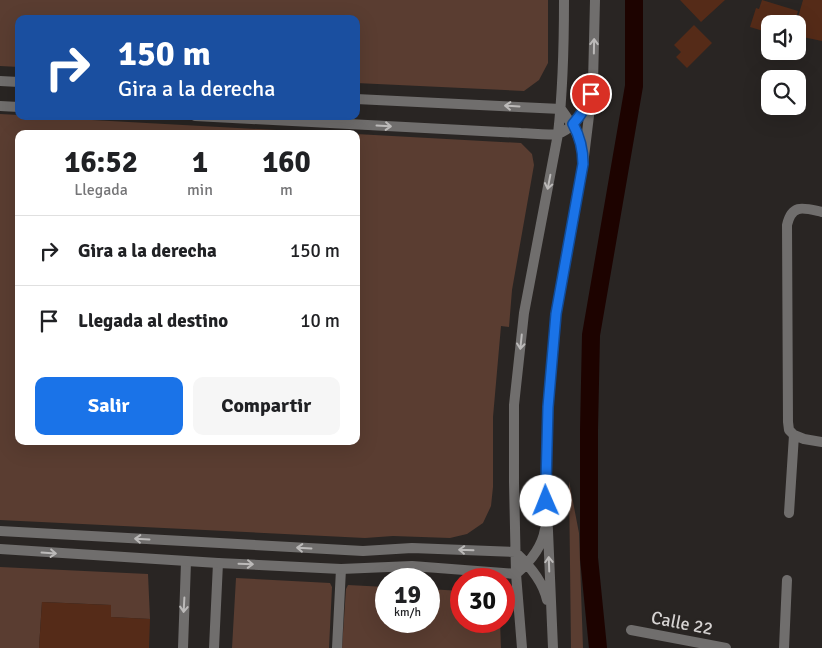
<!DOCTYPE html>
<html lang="es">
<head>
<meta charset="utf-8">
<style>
	body { margin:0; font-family:Signika,sans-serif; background:#f6f6f6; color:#202124; height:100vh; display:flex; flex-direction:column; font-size:19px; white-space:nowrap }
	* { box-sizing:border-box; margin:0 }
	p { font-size:16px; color:#757577 }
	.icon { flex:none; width:28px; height:28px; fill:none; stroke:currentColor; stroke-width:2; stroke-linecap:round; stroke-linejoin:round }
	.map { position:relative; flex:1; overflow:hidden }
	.side { position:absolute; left:15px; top:130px; width:345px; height:315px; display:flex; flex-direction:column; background:#fff; border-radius:10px; box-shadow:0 5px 20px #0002 }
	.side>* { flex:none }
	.hud { position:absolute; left:15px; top:15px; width:345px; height:105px; border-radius:10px; box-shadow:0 5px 20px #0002; background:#1a4fa0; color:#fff; overflow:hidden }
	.controls { position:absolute; left:761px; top:15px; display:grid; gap:10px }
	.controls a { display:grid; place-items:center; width:45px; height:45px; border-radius:10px; background:#fff; box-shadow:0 5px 20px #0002; font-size:25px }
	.speed { position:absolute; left:375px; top:568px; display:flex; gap:10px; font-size:25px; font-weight:700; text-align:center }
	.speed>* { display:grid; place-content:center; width:65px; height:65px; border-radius:50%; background:#fff; box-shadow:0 5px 20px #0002; line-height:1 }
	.speed small { font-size:12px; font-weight:400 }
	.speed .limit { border:8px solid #d22; background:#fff; color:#111 }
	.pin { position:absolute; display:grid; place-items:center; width:42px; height:42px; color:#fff; margin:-21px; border:2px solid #fff; border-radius:50%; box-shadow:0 1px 5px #0007 }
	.me { position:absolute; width:55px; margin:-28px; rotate:359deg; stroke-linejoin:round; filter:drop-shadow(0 0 4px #0008) }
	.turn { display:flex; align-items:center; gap:18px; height:105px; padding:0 20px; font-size:22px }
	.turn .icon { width:65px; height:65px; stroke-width:2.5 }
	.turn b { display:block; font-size:35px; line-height:42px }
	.eta { display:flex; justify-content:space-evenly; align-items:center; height:85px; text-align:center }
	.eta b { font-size:30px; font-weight:800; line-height:35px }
	.button { display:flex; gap:10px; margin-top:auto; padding:10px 20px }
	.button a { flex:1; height:58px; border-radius:10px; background:#1a73e8; color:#fff; font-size:20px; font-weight:800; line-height:58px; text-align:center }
	.button a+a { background:#f6f6f6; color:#202124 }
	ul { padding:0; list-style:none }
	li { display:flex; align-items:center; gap:15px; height:70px; padding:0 20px; border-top:1px solid #e0e0e0 }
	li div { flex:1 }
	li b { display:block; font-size:19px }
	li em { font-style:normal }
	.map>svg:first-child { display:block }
</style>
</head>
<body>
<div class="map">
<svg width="822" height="648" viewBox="0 0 822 648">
	<rect width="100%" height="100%" fill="#292523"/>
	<path fill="#5a3d31" d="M 0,0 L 548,0 L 548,63 L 539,80 L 524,91 L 356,83 L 356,19 L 19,19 L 19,67 L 0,66 Z
		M 0,114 L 19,115 L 19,116 L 350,134 L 19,134 L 19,441 L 356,441 L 356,134 L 521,143 L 532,154 L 534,165 L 512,290 L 509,327 L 501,326 L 493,417 L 493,487 L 491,506 L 483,523 L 467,534 L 450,538 L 393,536 L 365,538 L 0,520 Z
		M 569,481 L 579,533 L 583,648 L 571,648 Z
		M 0,567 L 148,574 L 150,619 L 111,617 L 111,605 L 42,602 L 39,648 L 0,648 Z
		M 236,578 L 330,583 L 332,587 L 329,648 L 232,648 Z
		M 348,585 L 386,587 L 386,621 L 429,621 L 429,589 L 461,591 L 461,621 L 500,621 L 501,648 L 342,648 L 346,589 Z"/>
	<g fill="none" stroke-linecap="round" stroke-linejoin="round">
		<path stroke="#1d0300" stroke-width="18" d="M 598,648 L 589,558 L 589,430 L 591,335 L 634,86 L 634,0"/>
	</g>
	<path fill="#552b18" d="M 680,0 L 725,0 L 701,22 Z
		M 762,0 L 798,11 L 794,24 L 770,24 L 770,33 L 750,27 L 756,8 L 759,9 Z
		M 803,0 L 822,0 L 822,41 L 798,36 L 798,24 L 796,24 Z
		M 694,25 L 712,43 L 687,68 L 676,57 L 681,52 L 674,45 Z
		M 42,602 L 111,605 L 111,617 L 150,619 L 149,648 L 39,648 Z"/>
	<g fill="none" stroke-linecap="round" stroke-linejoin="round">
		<path stroke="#706e6d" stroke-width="10" d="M 183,648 L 186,562
			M 214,648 L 218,563
			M 337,648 L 341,569"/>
		<path stroke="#706e6d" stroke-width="10" d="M 0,81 L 19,82
			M 356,99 L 561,109 C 571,123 579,134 582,151
			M 0,106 L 19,107
			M 195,116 L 521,133 C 531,133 547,136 557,134 C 569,132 584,113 589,101
			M 794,435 L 804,439 L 822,442
			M 789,513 L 794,435 L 789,430 L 788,422 L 787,225 C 792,203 804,208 822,212
			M 0,531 L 363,551 L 412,548 L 515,552 C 529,565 543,581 547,600
			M 0,549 L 218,563 L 341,569 L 412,566 L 516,574 C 530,562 542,548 545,529
			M 631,630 L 726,648
			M 522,648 L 516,574 L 514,482 L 514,405 L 524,313 L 558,134 C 563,89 564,45 564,0
			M 553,648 L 546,484 L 548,407 L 556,314 L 583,165 L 593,83 L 595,0
			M 784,648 L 787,580"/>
	</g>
	<defs><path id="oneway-shaft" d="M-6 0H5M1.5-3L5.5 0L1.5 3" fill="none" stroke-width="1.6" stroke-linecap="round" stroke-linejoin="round" transform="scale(1.25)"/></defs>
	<g stroke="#bcbab9">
		<use href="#oneway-shaft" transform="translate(594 46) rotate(-89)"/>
		<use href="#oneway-shaft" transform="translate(512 106) rotate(-177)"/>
		<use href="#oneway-shaft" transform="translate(384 126) rotate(3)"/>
		<use href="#oneway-shaft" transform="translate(549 182) rotate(101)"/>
		<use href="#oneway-shaft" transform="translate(521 342) rotate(96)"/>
		<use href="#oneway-shaft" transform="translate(142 539) rotate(-177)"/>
		<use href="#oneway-shaft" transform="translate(304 548) rotate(-177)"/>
		<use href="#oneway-shaft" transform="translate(466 550) rotate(-178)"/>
		<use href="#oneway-shaft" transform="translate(49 553) rotate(4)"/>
		<use href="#oneway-shaft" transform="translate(246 564) rotate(2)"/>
		<use href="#oneway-shaft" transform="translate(549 564) rotate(-92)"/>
		<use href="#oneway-shaft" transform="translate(184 605) rotate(93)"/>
	</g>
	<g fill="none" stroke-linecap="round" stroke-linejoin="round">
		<g stroke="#114b97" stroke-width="12">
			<path id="route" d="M 546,501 L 546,484 L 548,407 L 556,314 L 583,164 C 583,150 580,137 573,124 C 581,115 587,106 591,94"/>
		</g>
		<use href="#route" stroke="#1a73e8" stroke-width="9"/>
	</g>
	<g text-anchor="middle" stroke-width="5" stroke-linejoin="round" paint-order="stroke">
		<g font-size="18" fill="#d6d3d2" stroke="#292523">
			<text transform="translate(682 623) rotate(11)" y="6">Calle 22</text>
		</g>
	</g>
</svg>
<div class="controls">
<a><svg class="icon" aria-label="sound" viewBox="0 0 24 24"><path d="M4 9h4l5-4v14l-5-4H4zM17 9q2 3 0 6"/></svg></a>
<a><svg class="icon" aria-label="search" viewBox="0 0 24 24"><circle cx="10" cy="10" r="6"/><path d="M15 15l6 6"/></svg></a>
</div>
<div class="speed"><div>19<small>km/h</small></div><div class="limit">30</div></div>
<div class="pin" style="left:591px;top:94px;background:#d93025"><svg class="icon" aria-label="arrive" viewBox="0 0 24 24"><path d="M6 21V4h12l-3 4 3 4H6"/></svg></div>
<svg class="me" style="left:546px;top:501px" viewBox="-20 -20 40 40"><circle r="19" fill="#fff"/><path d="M0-13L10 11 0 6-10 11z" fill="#1a73e8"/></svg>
<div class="hud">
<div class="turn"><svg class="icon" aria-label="right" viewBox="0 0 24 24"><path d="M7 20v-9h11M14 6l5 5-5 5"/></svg><div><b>150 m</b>Gira a la derecha</div></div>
</div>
<section class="side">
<div class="eta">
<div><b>16:52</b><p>Llegada</p></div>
<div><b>1</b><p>min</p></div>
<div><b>160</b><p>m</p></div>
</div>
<ul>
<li><svg class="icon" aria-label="right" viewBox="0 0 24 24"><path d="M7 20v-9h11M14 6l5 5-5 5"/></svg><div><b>Gira a la derecha</b></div><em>150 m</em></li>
<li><svg class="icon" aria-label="arrive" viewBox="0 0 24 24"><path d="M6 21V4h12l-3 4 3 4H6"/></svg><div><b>Llegada al destino</b></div><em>10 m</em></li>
</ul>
<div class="button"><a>Salir</a><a>Compartir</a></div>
</section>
</div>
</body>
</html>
